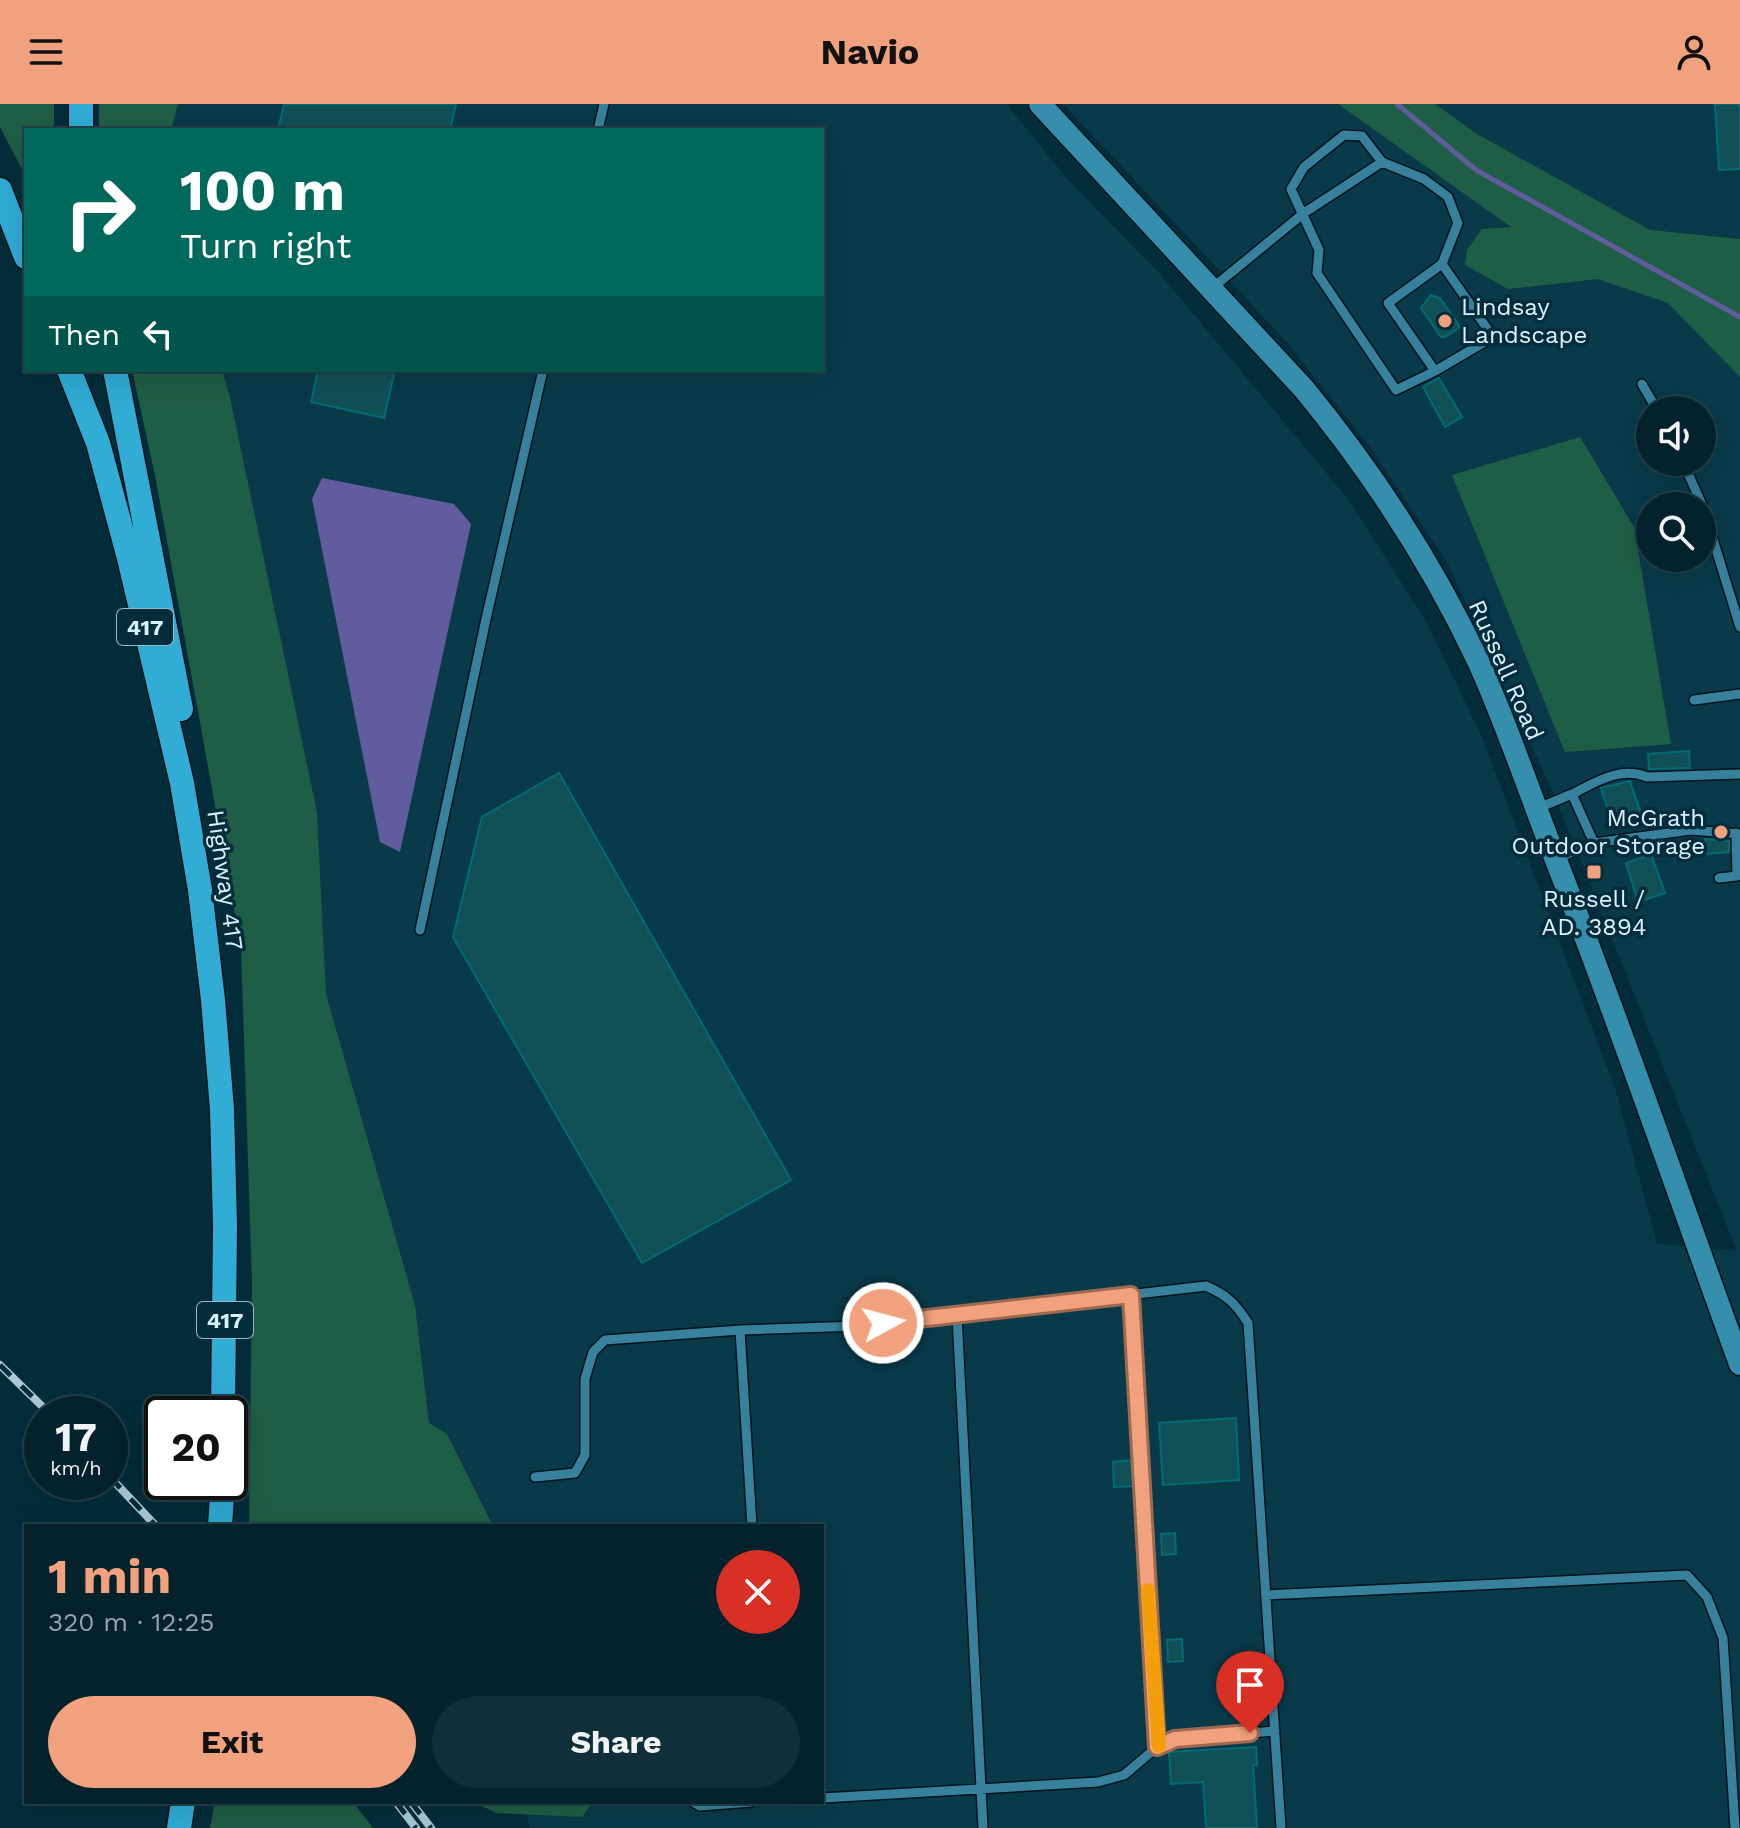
<!DOCTYPE html>
<html lang="en">
<head>
<meta charset="utf-8">
<style>
	body { margin:0; font-family:"Work Sans",sans-serif; background:#112f38; color:#f1f3f6; height:100vh; display:flex; flex-direction:column; font-size:30px; white-space:nowrap }
	* { box-sizing:border-box; margin:0 }
	p { font-size:26px; color:#97a4a9 }
	.icon { flex:none; width:44px; height:44px; fill:none; stroke:currentColor; stroke-width:2; stroke-linecap:round; stroke-linejoin:round }
	.map { position:relative; flex:1; overflow:hidden }
	.details { position:absolute; left:24px; top:1420px; width:800px; height:280px; display:flex; flex-direction:column; background:#03222c; border-radius:0px; box-shadow:0 8px 32px #0002,0 0 0 2px #243f48 }
	.details>* { flex:none }
	.banner { position:absolute; left:24px; top:24px; width:800px; height:244px; border-radius:0px; box-shadow:0 8px 32px #0002,0 0 0 2px #243f48; background:#00695c; color:#fff; overflow:hidden }
	.tools { position:absolute; left:1636px; top:292px; display:grid; gap:16px }
	.tools a { display:grid; place-items:center; width:80px; height:80px; border-radius:50%; background:#03222c; box-shadow:0 8px 32px #0002,0 0 0 2px #243f48; font-size:40px }
	.speed { position:absolute; left:24px; top:1292px; display:flex; gap:16px; font-size:40px; font-weight:700; text-align:center }
	.speed>* { display:grid; place-content:center; width:104px; height:104px; border-radius:50%; background:#03222c; box-shadow:0 8px 32px #0002,0 0 0 2px #243f48; line-height:1 }
	.speed small { font-size:20px; font-weight:400 }
	.speed .limit { border:4px solid #111; border-radius:12px; background:#fff; color:#111 }
	.pin { position:absolute; display:grid; place-items:center; width:68px; height:68px; color:#fff; margin:-82px -34px; border-radius:50% 50% 50% 0; rotate:-45deg; box-shadow:0 0 8px #0007 }
	.pin .icon { rotate:45deg }
	.me { position:absolute; width:88px; margin:-44px; rotate:83deg; stroke-linejoin:round; filter:drop-shadow(0 0 6px #0008) }
	.turn { display:flex; align-items:center; gap:28px; height:168px; padding:0 24px; font-size:36px }
	.turn .icon { width:104px; height:104px; stroke-width:2.5 }
	.turn b { display:block; font-size:56px; line-height:68px }
	.then { display:flex; align-items:center; height:76px; padding:0 24px; background:#0003; gap:16px; font-size:30px }
	.round { display:grid; place-items:center; flex:none; width:84px; height:84px; border-radius:42px; background:#112f38 }
	.overview { display:flex; align-items:center; justify-content:space-between; height:136px; padding:0 24px }
	h1 { font-size:48px; font-weight:700; line-height:60px; color:#f1a17d }
	.primary-button { display:flex; gap:16px; margin-top:auto; padding:16px 24px }
	.primary-button a { flex:1; height:92px; border-radius:48px; background:#f1a17d; color:#111; font-size:32px; font-weight:700; line-height:92px; text-align:center }
	.primary-button a+a { background:#112f38; color:#f1f3f6 }
	header { display:flex; justify-content:space-between; align-items:center; height:104px; padding:0 24px; background:#f1a17d; color:#111; font-size:36px; font-weight:700 }
	.map>svg:first-child { display:block }
</style>
</head>
<body>
<header><svg class="icon" aria-label="menu" viewBox="0 0 24 24"><path d="M4 6h16M4 12h16M4 18h16"/></svg>Navio<svg class="icon" aria-label="person" viewBox="0 0 24 24"><circle cx="12" cy="8" r="4"/><path d="M4 21q1-7 8-7t8 7"/></svg></header>
<div class="map">
<svg width="1740" height="1724" viewBox="0 0 1740 1724">
	<rect width="100%" height="100%" fill="#042d3b"/>
	<path fill="#093a4a" fill-rule="evenodd" d="M 178,0 L 1007,0 L 1068,76 L 1161,171 L 1349,396 L 1427,519 L 1482,633 L 1616,987 L 1657,1140 L 1737,1147 L 1556,695 L 1448,460 L 1372,346 L 1285,236 L 1063,0 L 1740,0 L 1740,1724 L 530,1724 L 524,1698 L 822,1698 L 822,1422 L 454,1422 L 429,1320 L 415,1201 L 326,890 L 317,708 L 230,293 L 222,266 L 822,266 L 822,26 L 171,26 ZM 1650,306 L 1702,306 L 1702,358 L 1650,358 ZM 1650,402 L 1702,402 L 1702,454 L 1650,454 Z"/>
	<path fill="#1f5e46" d="M 0,0 L 54,0 L 54,26 L 26,26 L 26,73 L 0,23 Z
		M 99,0 L 178,0 L 171,26 L 99,26 Z
		M 1338,0 L 1435,0 L 1477,30 L 1650,126 L 1740,135 L 1740,273 L 1668,199 L 1598,175 L 1508,185 L 1465,161 L 1467,146 L 1482,125 L 1511,123 Z
		M 132,266 L 222,266 L 230,293 L 317,708 L 326,890 L 415,1201 L 429,1319 L 447,1330 L 493,1422 L 249,1422 L 252,1179 L 241,844 L 155,371 Z
		M 1580,333 L 1634,423 L 1671,640 L 1565,648 L 1452,371 Z
		M 215,1698 L 353,1698 L 373,1724 L 210,1724 Z
		M 474,1698 L 593,1698 L 582,1713 L 496,1709 Z"/>
	<path fill="#605c9d" d="M 322,374 L 454,400 L 471,420 L 400,748 L 380,738 L 312,395 Z"/>
	<g fill="none" stroke-linecap="round" stroke-linejoin="round">
		<path stroke="#605c9d" stroke-width="5" d="M 1397,0 L 1476,66 L 1740,213"/>
	</g>
	<path fill="#125057" stroke="#006c75" stroke-width="2" d="M 284,0 L 456,0 L 450,26 L 278,26 Z
		M 1715,0 L 1740,0 L 1740,65 L 1719,66 Z
		M 1431,191 L 1440,194 L 1460,223 L 1445,233 L 1441,233 L 1421,204 Z
		M 318,266 L 395,266 L 384,314 L 311,298 Z
		M 1439,274 L 1462,313 L 1445,323 L 1423,283 Z
		M 1689,647 L 1690,664 L 1649,665 L 1648,650 Z
		M 559,669 L 791,1076 L 642,1159 L 453,833 L 482,713 Z
		M 1630,677 L 1643,716 L 1618,724 L 1614,711 L 1610,712 L 1601,684 Z
		M 1705,735 L 1729,737 L 1729,748 L 1705,750 Z
		M 1651,750 L 1665,789 L 1638,798 L 1626,759 Z
		M 1236,1314 L 1239,1376 L 1163,1381 L 1159,1319 Z
		M 1131,1356 L 1133,1382 L 1114,1383 L 1113,1358 Z
		M 1175,1429 L 1176,1450 L 1162,1451 L 1161,1430 Z
		M 1182,1535 L 1183,1557 L 1168,1558 L 1167,1536 Z
		M 1256,1643 L 1257,1661 L 1253,1661 L 1257,1724 L 1206,1724 L 1203,1678 L 1171,1680 L 1169,1648 Z"/>
	<g fill="none" stroke-linecap="round" stroke-linejoin="round">
		<g stroke="#00141c" stroke-width="12">
			<path id="service" d="M 598,26 L 604,0
				M 1211,185 L 1304,109 L 1382,58 L 1424,75 L 1448,93 L 1458,119 L 1442,160 L 1493,233 L 1435,267 L 1396,286 L 1317,169 L 1319,146 L 1291,85 L 1304,63 L 1344,31 L 1362,32 L 1382,58
				M 1435,267 L 1388,199 L 1442,160
				M 1642,280 L 1657,306
				M 1683,358 L 1703,403 L 1740,523
				M 1694,596 L 1740,590
				M 1572,690 C 1596,678 1620,662 1647,673 L 1740,670
				M 1536,705 L 1572,690 L 1594,739
				M 1555,755 L 1594,739 L 1691,726 L 1740,730
				M 1719,774 L 1737,772 L 1736,729
				M 420,826 L 486,515 L 543,266
				M 1131,1191 L 1157,1643
				M 957,1211 L 983,1724
				M 740,1226 L 752,1422
				M 535,1373 L 575,1369 L 585,1351 L 585,1275 L 593,1248 L 605,1236 L 740,1226 L 859,1222 L 1206,1182 C 1227,1191 1236,1200 1248,1219 L 1281,1724
				M 1266,1491 L 1687,1471 L 1707,1493 L 1723,1534 L 1735,1724
				M 822,1694 L 1098,1678 L 1124,1671 L 1157,1643 L 1175,1635 L 1275,1627
				M 693,1698 L 700,1702 L 751,1698"/>
		</g>
		<g stroke="#00141c" stroke-width="25">
			<path id="secondary" d="M 1040,0 L 1304,285 C 1373,369 1433,461 1479,559 C 1508,623 1530,691 1556,756 C 1621,923 1679,1092 1740,1260"/>
		</g>
		<g stroke="#00141c" stroke-width="27">
			<path id="motorway" d="M 81,0 L 81,26
				M 0,86 L 26,153
				M 69,266 L 98,339 L 129,454 L 182,679 L 200,786 L 213,896 L 222,1005 L 225,1122 L 223,1310
				M 115,266 L 181,605
				M 220,1422 L 223,1378
				M 179,1724 L 183,1698"/>
		</g>
		<use href="#service" stroke="#38819c" stroke-width="9"/>
		<use href="#secondary" stroke="#368ead" stroke-width="22"/>
		<use href="#motorway" stroke="#30acd5" stroke-width="24"/>
		<g stroke="#abcad6" stroke-width="8">
			<path id="rail" d="M 0,1261 L 50,1310
				M 110,1373 L 156,1422
				M 396,1698 L 416,1724
				M 411,1698 L 431,1724"/>
		</g>
		<use href="#rail" stroke="#042d3b" stroke-width="5" stroke-dasharray="15" stroke-linecap="butt"/>
	</g>
	<g fill="none" stroke-linecap="round" stroke-linejoin="round">
		<g stroke="#9d6951" stroke-width="20">
			<path id="route" d="M 883,1219 L 1131,1191 L 1157,1643 L 1175,1635 L 1250,1629"/>
		</g>
		<use href="#route" stroke="#f1a17d" stroke-width="14"/>
		<path stroke="#f59e0b" stroke-width="14" d="M 1148,1486 L 1159,1642"/>
	</g>
	<g fill="#f1a17d" stroke="#042d3b" stroke-width="3">
		<circle cx="1445" cy="217" r="8"/>
		<circle cx="1721" cy="728" r="8"/>
		<rect x="1586" y="760" width="16" height="16" rx="4"/>
	</g>
	<g text-anchor="middle" stroke-width="7" stroke-linejoin="round" paint-order="stroke">
		<g fill="#042d3b" stroke="#98b8c4" stroke-width="2">
			<rect x="117" y="505" width="56" height="36" rx="6"/>
			<rect x="197" y="1198" width="56" height="36" rx="6"/>
		</g>
		<g font-size="22" font-weight="bold" fill="#d7f3ff">
			<text x="145" y="531">417</text>
			<text x="225" y="1224">417</text>
		</g>
		<g font-size="24" fill="#d7f3ff" stroke="#042d3b" text-anchor="start">
			<text x="1461" y="211">Lindsay<tspan x="1461" dy="28">Landscape</tspan></text>
			<text x="1705" y="722" text-anchor="end">McGrath<tspan x="1705" dy="28">Outdoor Storage</tspan></text>
			<text x="1594" y="803" text-anchor="middle">Russell /<tspan x="1594" dy="28">AD. 3894</tspan></text>
		</g>
		<g font-size="24" fill="#d7f3ff" stroke="#042d3b">
			<text transform="translate(1506 566) rotate(66)" y="8">Russell Road</text>
			<text transform="translate(225 776) rotate(82)" y="8">Highway 417</text>
		</g>
	</g>
</svg>
<div class="tools">
<a><svg class="icon" aria-label="sound" viewBox="0 0 24 24"><path d="M4 9h4l5-4v14l-5-4H4zM17 9q2 3 0 6"/></svg></a>
<a><svg class="icon" aria-label="search" viewBox="0 0 24 24"><circle cx="10" cy="10" r="6"/><path d="M15 15l6 6"/></svg></a>
</div>
<div class="speed"><div>17<small>km/h</small></div><div class="limit">20</div></div>
<div class="pin" style="left:1250px;top:1629px;background:#d93025"><svg class="icon" aria-label="arrive" viewBox="0 0 24 24"><path d="M6 21V4h12l-3 4 3 4H6"/></svg></div>
<svg class="me" style="left:883px;top:1219px" viewBox="-20 -20 40 40"><circle r="17" fill="#f1a17d" stroke="#fff" stroke-width="3"/><path d="M0-11L8 9 0 5-8 9z" fill="#fff"/></svg>
<div class="banner">
<div class="turn"><svg class="icon" aria-label="right" viewBox="0 0 24 24"><path d="M7 20v-9h11M14 6l5 5-5 5"/></svg><div><b>100 m</b>Turn right</div></div>
<div class="then">Then<svg class="icon" aria-label="left" viewBox="0 0 24 24"><path d="M17 20v-9H6M10 6l-5 5 5 5"/></svg></div>
</div>
<section class="details">
<div class="overview"><div><h1>1 min</h1><p>320 m · 12:25</p></div><a class="round" style="background:#d93025;color:#fff"><svg class="icon" aria-label="close" viewBox="0 0 24 24"><path d="M6 6l12 12M18 6L6 18"/></svg></a></div>
<div class="primary-button"><a>Exit</a><a>Share</a></div>
</section>
</div>
</body>
</html>
